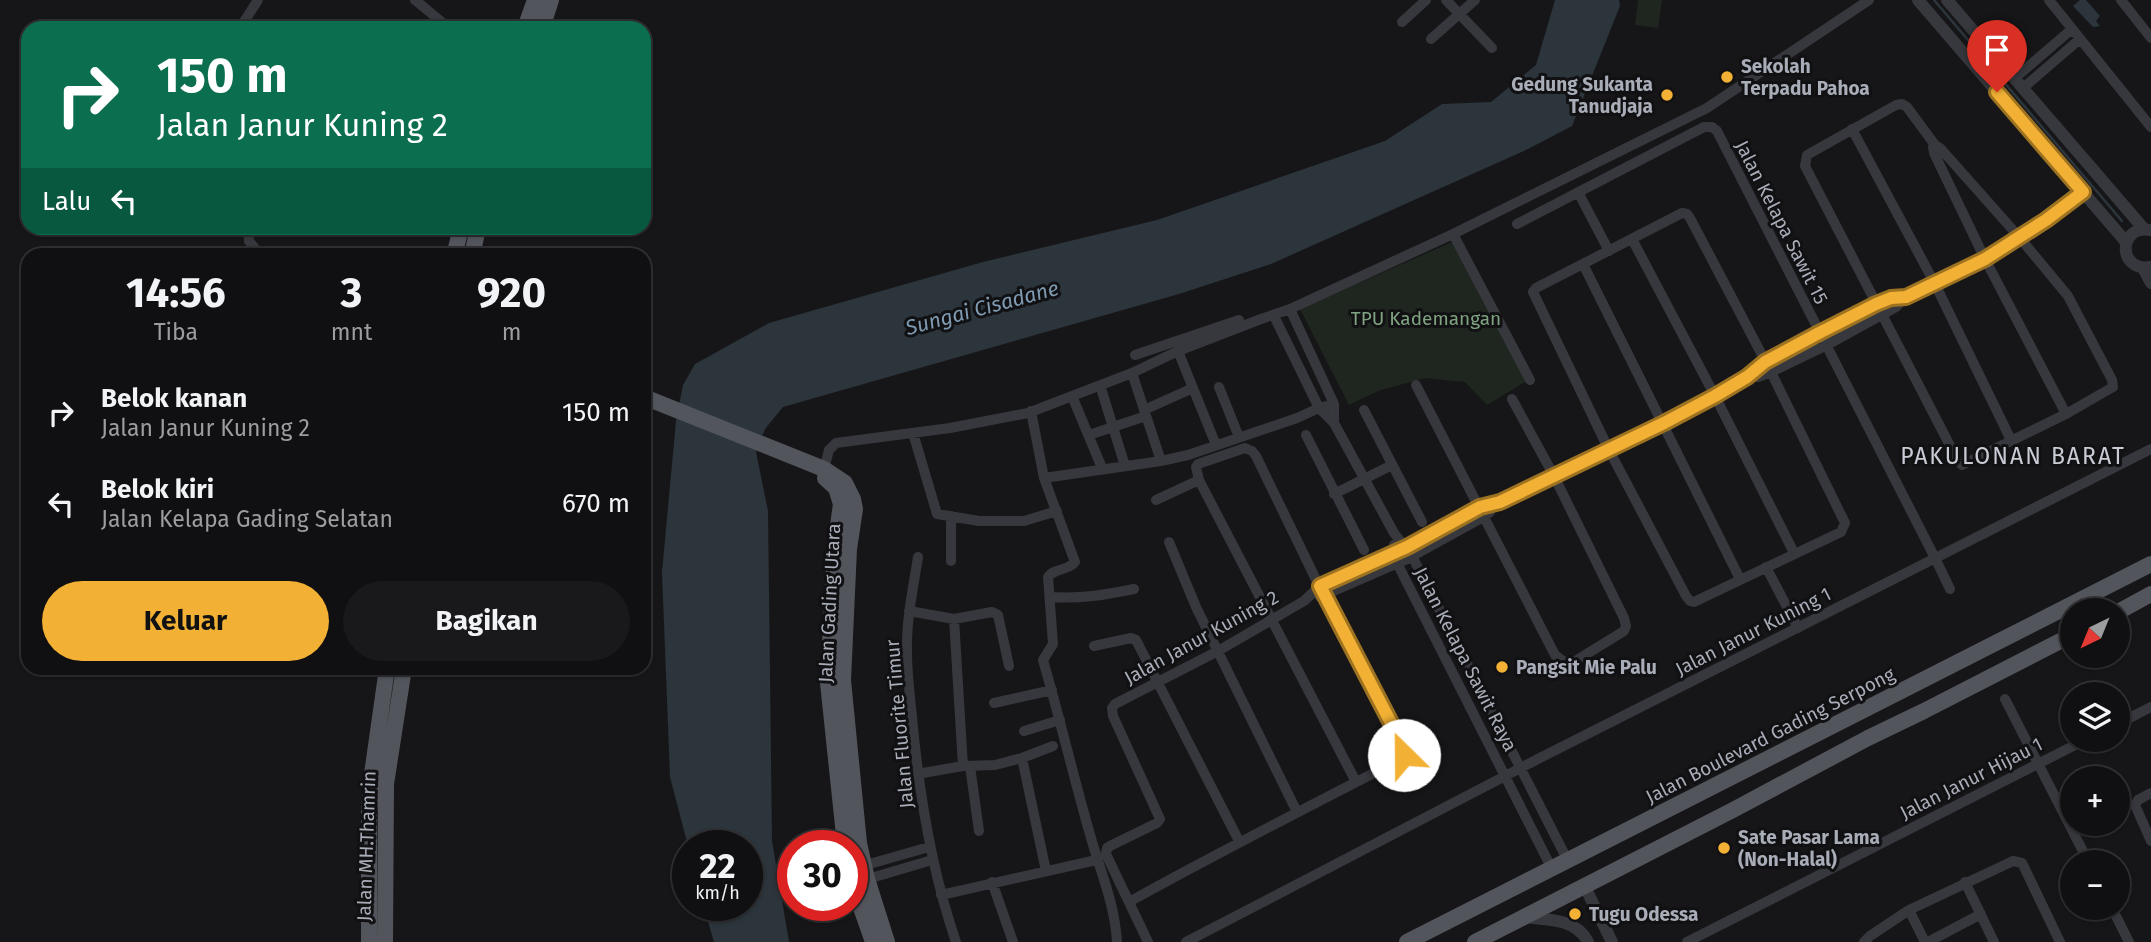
<!DOCTYPE html>
<html lang="id">
<head>
<meta charset="utf-8">
<style>
	body { margin:0; font-family:"Fira Sans",sans-serif; background:#19191b; color:#f1f3f6; height:100vh; display:flex; flex-direction:column; font-size:26px; white-space:nowrap }
	* { box-sizing:border-box; margin:0 }
	p { font-size:23px; color:#9c9d9f }
	.icon { flex:none; width:38px; height:38px; fill:none; stroke:currentColor; stroke-width:2; stroke-linecap:round; stroke-linejoin:round }
	.map { position:relative; flex:1; overflow:hidden }
	.side { position:absolute; left:21px; top:248px; width:630px; height:427px; display:flex; flex-direction:column; background:#101012; border-radius:21px; box-shadow:0 2px 5px #0004,0 0 0 2px #303032 }
	.side>* { flex:none }
	.top-card { position:absolute; left:21px; top:21px; width:630px; height:214px; border-radius:21px; box-shadow:0 2px 5px #0004,0 0 0 2px #303032; background:#0b6e4f; color:#fff; overflow:hidden }
	.needle { width:46px; rotate:223deg }
	.tools { position:absolute; left:2060px; top:598px; display:grid; gap:14px }
	.tools a { display:grid; place-items:center; width:70px; height:70px; border-radius:50%; background:#101012; box-shadow:0 2px 5px #0004,0 0 0 2px #303032; font-size:35px }
	.speed { position:absolute; left:672px; top:830px; display:flex; gap:14px; font-size:35px; font-weight:700; text-align:center }
	.speed>* { display:grid; place-content:center; width:91px; height:91px; border-radius:50%; background:#101012; box-shadow:0 2px 5px #0004,0 0 0 2px #303032; line-height:1 }
	.speed small { font-size:18px; font-weight:400 }
	.speed .limit { border:10px solid #d22; background:#fff; color:#111 }
	.pin { position:absolute; display:grid; place-items:center; width:60px; height:60px; color:#fff; margin:-72px -30px; border-radius:50% 50% 50% 0; rotate:-45deg; box-shadow:0 0 7px #0007 }
	.pin .icon { rotate:45deg }
	.me { position:absolute; width:77px; margin:-38px; rotate:337deg; stroke-linejoin:round; filter:drop-shadow(0 0 5px #0008) }
	.turn { display:flex; align-items:center; gap:24px; height:147px; padding:0 21px; font-size:32px }
	.turn .icon { width:91px; height:91px; stroke-width:2.5 }
	.turn b { display:block; font-size:49px; line-height:60px }
	.then { display:flex; align-items:center; height:66px; padding:0 21px; background:#0003; gap:14px; font-size:26px }
	.eta { display:flex; justify-content:space-evenly; align-items:center; height:119px; text-align:center }
	.eta b { font-size:42px; font-weight:700; line-height:49px }
	.primary-button { display:flex; gap:14px; margin-top:auto; padding:14px 21px }
	.primary-button a { flex:1; height:80px; border-radius:42px; background:#f2b134; color:#111; font-size:28px; font-weight:700; line-height:80px; text-align:center }
	.primary-button a+a { background:#19191b; color:#f1f3f6 }
	ul { padding:0; list-style:none }
	li { display:flex; align-items:center; gap:21px; height:91px; padding:0 21px }
	li div { flex:1 }
	li b { display:block; font-size:26px }
	li em { font-style:normal }
	.map>svg:first-child { display:block }
</style>
</head>
<body>
<div class="map">
<svg width="2151" height="942" viewBox="0 0 2151 942">
	<rect width="100%" height="100%" fill="#161618"/>
	<path fill="#1e261f" d="M 1638,0 L 1662,0 L 1658,28 L 1635,25 Z
		M 1452,242 L 1527,381 L 1487,405 L 1465,382 L 1425,378 L 1378,391 L 1349,405 L 1300,309 Z"/>
	<path fill="#2c353c" d="M 1555,0 L 1619,0 L 1620,6 L 1572,126 L 1528,149 L 1271,264 L 1179,294 L 783,407 L 765,429 L 756,452 L 768,511 L 772,841 L 789,942 L 714,942 L 703,905 L 747,905 L 747,845 L 688,846 L 670,777 L 662,572 L 676,421 L 683,385 L 695,364 L 769,323 L 983,262 L 1157,220 L 1385,141 L 1442,104 L 1491,102 L 1536,65 Z
		M 2080,0 L 2086,0 L 2100,16 L 2096,21 L 2100,26 L 2093,27 L 2073,6 Z"/>
	<g fill="none" stroke-linecap="round" stroke-linejoin="round">
		<path stroke="#2c353c" stroke-width="2.5" d="M 1934,0 L 2122,221"/>
		<path stroke="#37383d" stroke-width="10" d="M 415,0 L 449,28
			M 1446,0 L 1492,48
			M 2049,0 L 2151,127
			M 2121,0 L 2151,38
			M 1402,22 L 1426,0
			M 240,28 L 258,0
			M 1431,39 L 1475,0
			M 2015,78 L 2072,29
			M 2023,88 L 2080,39
			M 1852,129 L 1935,284 L 2011,440
			M 1935,145 L 1941,149 L 2020,238 L 2068,296 L 2112,380 L 2113,387 L 2066,414 L 1962,465 L 1958,461 L 1805,166 L 1807,155 L 1896,105 L 1902,104 L 1907,107 L 1935,145 L 1933,147 L 1934,153 L 1985,259 L 2066,414
			M 1578,192 L 1609,251
			M 1682,213 L 1687,214 L 1690,218 L 1771,372 L 1845,523 L 1841,532 L 1694,602 L 1690,601 L 1686,596 L 1609,450 L 1533,292 L 1536,288 Z
			M 1517,224 L 1704,127 L 1712,127 L 1717,131 L 1935,558 L 1950,589
			M 248,228 L 249,241 L 261,256
			M 1453,234 L 1530,380
			M 1632,239 L 1715,396 L 1794,553
			M 1583,264 L 1740,579
			M 1274,316 L 1319,408 L 1334,423 L 1334,404 L 1290,309
			M 1178,351 L 1216,445
			M 1135,355 L 1239,320
			M 1132,373 L 1161,461
			M 1747,377 L 1758,377 L 1771,372 L 1825,346 L 1896,307 L 1906,297
			M 1100,385 L 1125,466
			M 1416,385 L 1555,655 L 1563,661 L 1572,663 L 1624,631 L 1626,626 L 1624,618 L 1554,476 L 1512,399
			M 1219,387 L 1239,437
			M 1072,396 L 1102,468
			M 1144,410 L 1193,388
			M 1364,410 L 1422,522
			M 1031,411 L 1044,478 L 1075,562 C 1068,571 1054,568 1048,577 L 1053,644 L 1043,660 C 1060,719 1074,779 1091,838 C 1101,873 1115,905 1117,942
			M 1334,423 L 1394,533 L 1412,556 L 1568,861
			M 913,433 L 937,514 L 979,521 L 1024,521 L 1057,511
			M 1089,435 L 1146,416
			M 1306,435 L 1364,550
			M 824,469 L 829,450 L 836,443 L 950,428 L 1028,413 L 1132,373 L 1178,351 L 1261,319 L 1290,309 L 1453,234 L 1707,108 L 1869,0
			M 1044,478 L 1161,461 L 1188,455 L 1297,418 L 1319,408 L 1334,404
			M 1334,494 L 1392,465
			M 1156,500 L 1199,480
			M 1169,542 L 1196,607 L 1297,812
			M 1394,545 L 1393,553 L 1397,563 L 1552,869
			M 918,557 C 913,589 906,621 907,653 C 907,674 910,696 912,717 C 919,794 931,869 956,942
			M 951,561 L 951,516
			M 1766,567 L 1798,628
			M 1051,597 C 1080,599 1105,595 1134,589
			M 1320,597 L 1405,560 L 1485,516 L 1490,512
			M 909,611 L 954,619 L 992,612 L 998,615 L 1009,666
			M 954,619 L 963,766
			M 1094,646 L 1131,638 L 1136,640 L 1239,841
			M 2005,699 L 2089,863
			M 994,703 L 1052,690
			M 2118,724 L 2151,707
			M 1024,731 L 1060,720
			M 1022,758 L 1046,871
			M 970,766 L 979,831
			M 917,774 L 963,766 L 995,765 L 1022,758 L 1053,746
			M 2151,793 L 2138,800 L 2135,805 L 2151,841
			M 852,869 L 929,847
			M 861,881 L 932,860
			M 992,882 L 1013,942
			M 1965,882 L 1994,942
			M 941,895 L 1092,861
			M 1129,902 C 1219,852 1310,806 1401,759 L 1404,755 L 1404,750 L 1324,596 L 1256,456 L 1252,451 L 1245,448 L 1198,464 L 1196,467 L 1199,480 L 1356,782
			M 2112,908 L 2129,942
			M 1909,910 L 1925,942
			M 1148,942 L 1106,854 L 1107,848 L 1110,846 L 1157,823 L 1160,819 L 1113,716 L 1112,708 L 1115,704 L 1218,651 L 1304,601 L 1320,586 L 1407,546 L 1480,507 L 1500,502 L 1663,423 L 1747,377 L 1765,362 L 1876,305 L 1891,298 L 1906,297 L 1985,259 L 2046,220 L 2083,192
			M 1186,942 L 1534,761 L 2151,449
			M 1687,942 L 2085,740
			M 1864,942 L 1870,936 L 1909,910 L 2013,861 L 2022,863 L 2024,867 L 2060,942
			M 1928,942 L 1981,914"/>
		<path stroke="#37383d" stroke-width="12" d="M 1918,0 L 2126,242
			M 1947,0 L 2144,229
			M 2150,230 C 2117,225 2118,273 2151,267
			M 2143,268 L 2151,283
			M 1585,887 L 1612,942
			M 1524,917 C 1548,920 1576,918 1588,942"/>
		<path stroke="#53555c" stroke-width="16" d="M 525,28 L 535,0
			M 542,28 L 551,0
			M 454,256 L 461,228
			M 472,256 L 478,228
			M 644,397 L 824,469 L 845,483 L 853,499 L 855,509 L 849,549 L 843,680 L 859,843 L 867,879 L 887,942
			M 825,478 L 836,488 L 841,504 L 835,547 L 828,683 L 845,845
			M 2118,612 L 2151,594
			M 852,882 L 873,942
			M 369,942 L 369,811 L 372,774 L 387,668
			M 385,942 L 386,784 L 404,668
			M 1407,942 L 2151,564
			M 1475,942 L 1733,810 L 1868,738 L 1924,711 L 2072,635"/>
	</g>
	<g fill="none" stroke-linecap="round" stroke-linejoin="round">
		<g stroke="#9d7322" stroke-width="18">
			<path id="route" d="M 1404,755 L 1405,750 L 1320,586 L 1407,547 L 1480,507 L 1500,502 L 1664,423 L 1715,396 L 1747,377 L 1765,362 L 1819,333 L 1876,304 L 1891,298 L 1906,297 L 1985,259 L 2046,220 L 2083,192 L 1997,92"/>
		</g>
		<use href="#route" stroke="#f2b134" stroke-width="12"/>
	</g>
	<g fill="#f2b134" stroke="#111113" stroke-width="2.5">
		<circle cx="1727" cy="77" r="7"/>
		<circle cx="1667" cy="95" r="7"/>
		<circle cx="1502" cy="667" r="7"/>
		<circle cx="1724" cy="848" r="7"/>
		<circle cx="1575" cy="914" r="7"/>
	</g>
	<g text-anchor="middle" stroke-width="6" stroke-linejoin="round" paint-order="stroke">
		<g font-size="19" font-weight="bold" fill="#a8adb8" stroke="#111113" text-anchor="start">
			<text x="1741" y="73">Sekolah<tspan x="1741" dy="22">Terpadu Pahoa</tspan></text>
			<text x="1653" y="91" text-anchor="end">Gedung Sukanta<tspan x="1653" dy="22">Tanudjaja</tspan></text>
			<text x="1516" y="674">Pangsit Mie Palu</text>
			<text x="1738" y="844">Sate Pasar Lama<tspan x="1738" dy="22">(Non-Halal)</tspan></text>
			<text x="1589" y="921">Tugu Odessa</text>
		</g>
		<g font-size="19" fill="#a8adb8" stroke="#111113">
			<text transform="translate(1782 222) rotate(63)" y="7">Jalan Kelapa Sawit 15</text>
			<text transform="translate(829 603) rotate(-87)" y="7">Jalan Gading Utara</text>
			<text transform="translate(1753 631) rotate(-27)" y="7">Jalan Janur Kuning 1</text>
			<text transform="translate(1201 637) rotate(-29)" y="7">Jalan Janur Kuning 2</text>
			<text transform="translate(1466 659) rotate(63)" y="7">Jalan Kelapa Sawit Raya</text>
			<text transform="translate(899 724) rotate(-95)" y="7">Jalan Fluorite Timur</text>
			<text transform="translate(1770 735) rotate(-27)" y="7">Jalan Boulevard Gading Serpong</text>
			<text transform="translate(1971 778) rotate(-27)" y="7">Jalan Janur Hijau 1</text>
			<text transform="translate(366 846) rotate(-88)" y="7">Jalan MH.Thamrin</text>
		</g>
		<g font-size="19" fill="#7fa381" stroke="#111113">
			<text x="1426" y="325">TPU Kademangan</text>
		</g>
		<g font-size="21" font-style="italic" fill="#7f9bb3" stroke="#111113">
			<text transform="translate(982 308) rotate(-15)" y="7">Sungai Cisadane</text>
		</g>
		<g font-size="23" letter-spacing="2" fill="#c9ccd4" stroke="#111113">
			<text x="2013" y="464">PAKULONAN BARAT</text>
		</g>
	</g>
</svg>
<div class="tools">
<a><svg class="needle" viewBox="-14 -14 28 28"><path d="M0-13l5 13h-10z" fill="#e53935"/><path d="M0 13l5-13h-10z" fill="#9c9d9f"/></svg></a>
<a><svg class="icon" aria-label="layers" viewBox="0 0 24 24"><path d="M12 4l9 5-9 5-9-5zM3 14l9 5 9-5"/></svg></a>
<a>+</a>
<a>−</a>
</div>
<div class="speed"><div>22<small>km/h</small></div><div class="limit">30</div></div>
<div class="pin" style="left:1997px;top:92px;background:#d93025"><svg class="icon" aria-label="arrive" viewBox="0 0 24 24"><path d="M6 21V4h12l-3 4 3 4H6"/></svg></div>
<svg class="me" style="left:1404px;top:755px" viewBox="-20 -20 40 40"><circle r="19" fill="#fff"/><path d="M0-13L10 11 0 6-10 11z" fill="#f2b134"/></svg>
<div class="top-card">
<div class="turn"><svg class="icon" aria-label="right" viewBox="0 0 24 24"><path d="M7 20v-9h11M14 6l5 5-5 5"/></svg><div><b>150 m</b>Jalan Janur Kuning 2</div></div>
<div class="then">Lalu<svg class="icon" aria-label="left" viewBox="0 0 24 24"><path d="M17 20v-9H6M10 6l-5 5 5 5"/></svg></div>
</div>
<section class="side">
<div class="eta">
<div><b>14:56</b><p>Tiba</p></div>
<div><b>3</b><p>mnt</p></div>
<div><b>920</b><p>m</p></div>
</div>
<ul>
<li><svg class="icon" aria-label="right" viewBox="0 0 24 24"><path d="M7 20v-9h11M14 6l5 5-5 5"/></svg><div><b>Belok kanan</b><p>Jalan Janur Kuning 2</p></div><em>150 m</em></li>
<li><svg class="icon" aria-label="left" viewBox="0 0 24 24"><path d="M17 20v-9H6M10 6l-5 5 5 5"/></svg><div><b>Belok kiri</b><p>Jalan Kelapa Gading Selatan</p></div><em>670 m</em></li>
</ul>
<div class="primary-button"><a>Keluar</a><a>Bagikan</a></div>
</section>
</div>
</body>
</html>
